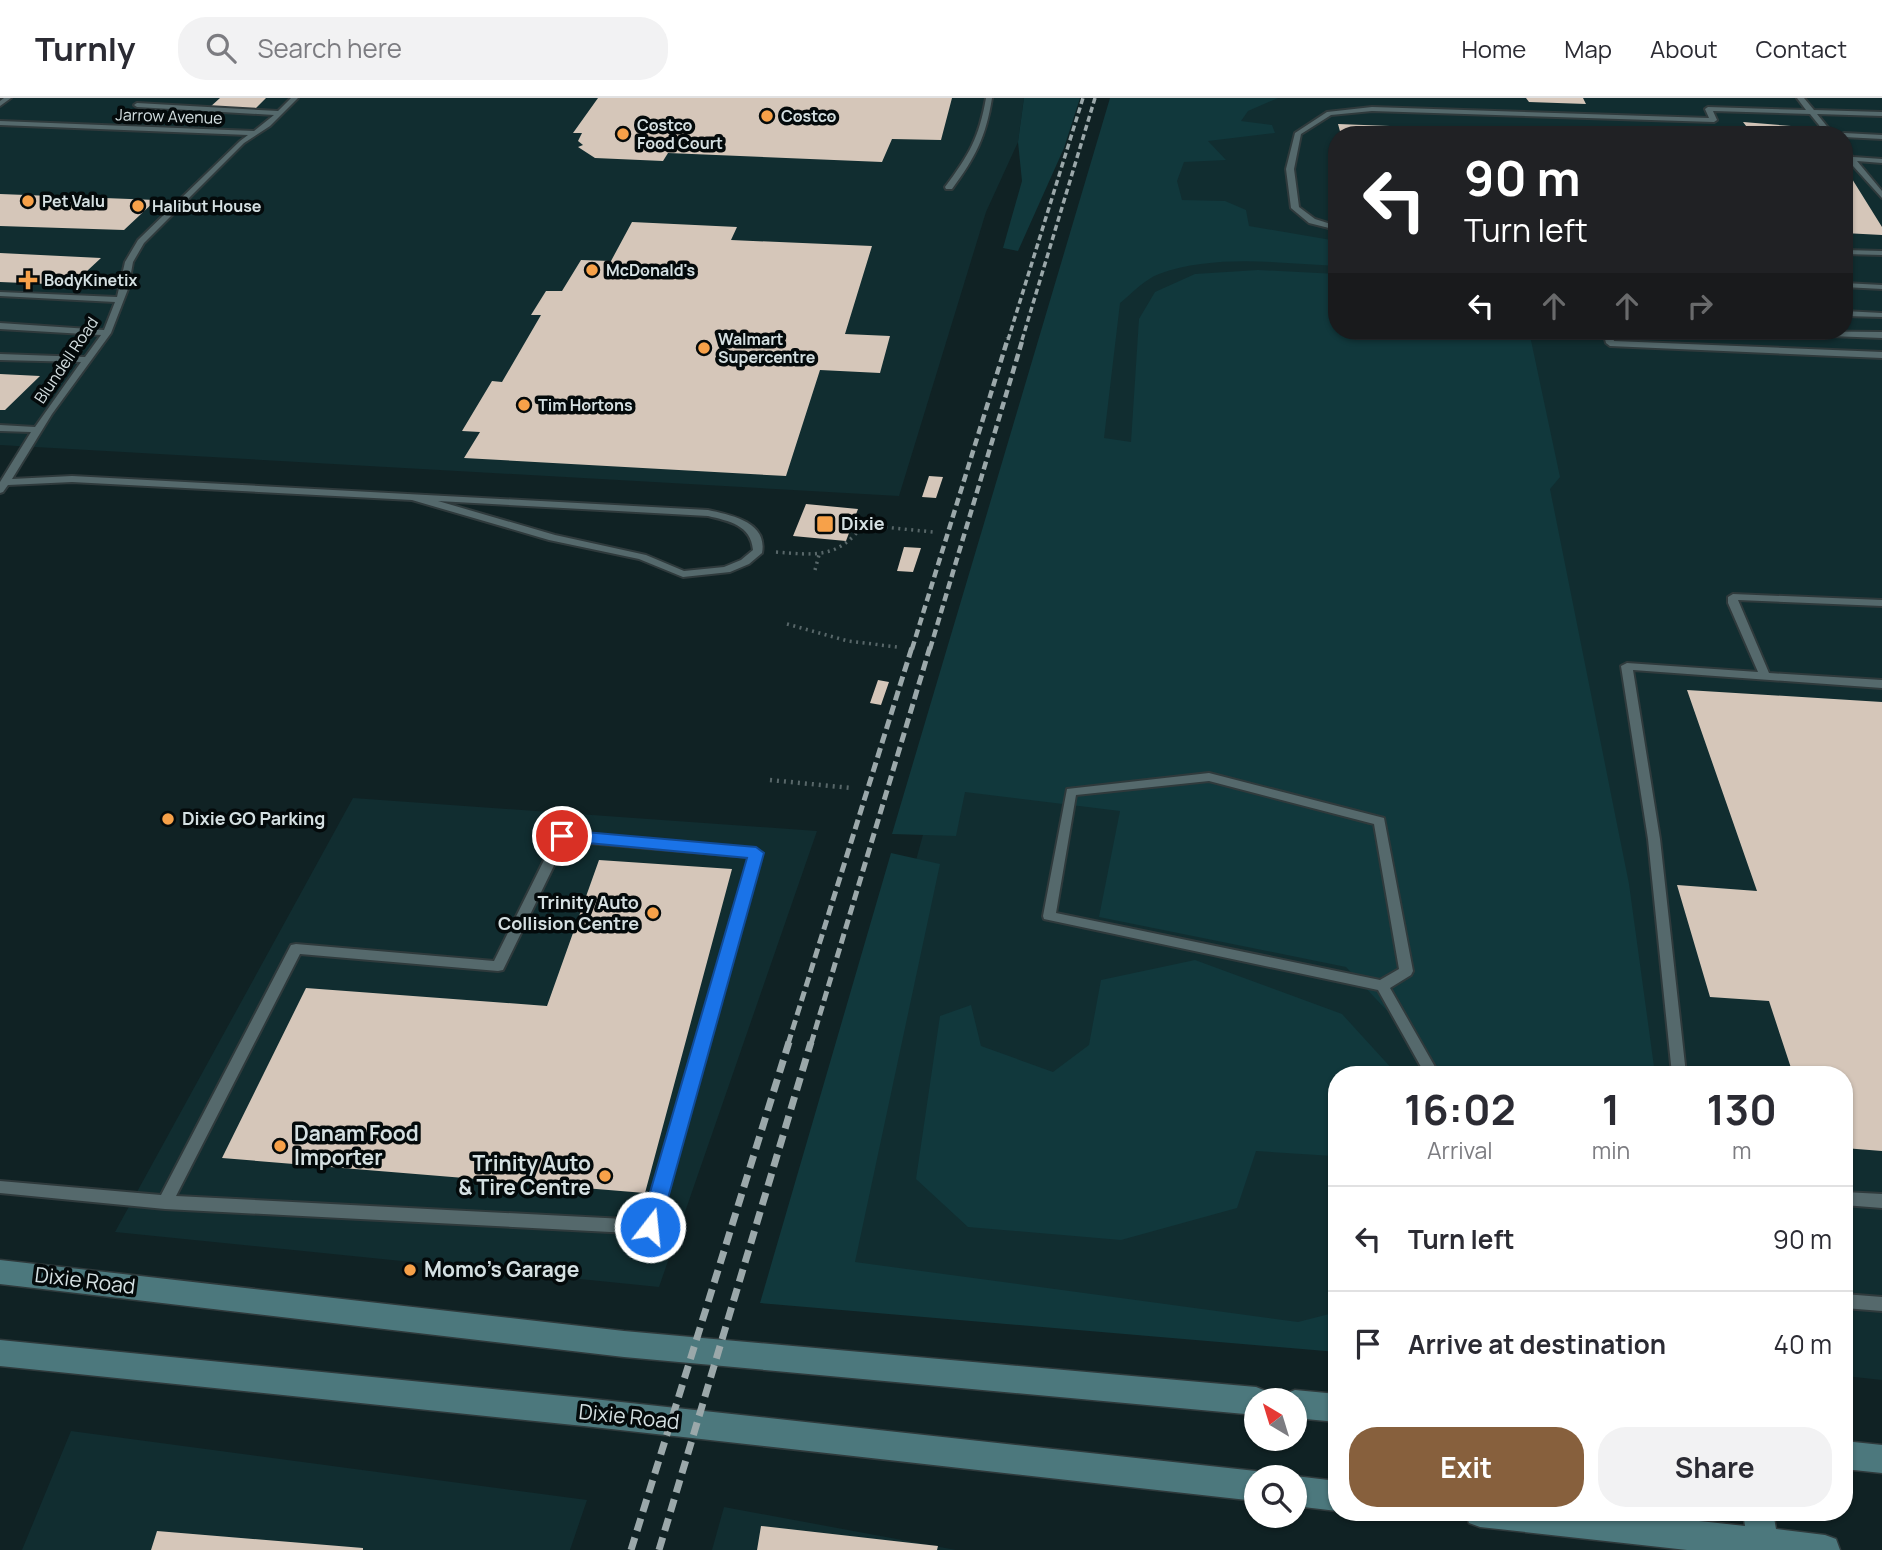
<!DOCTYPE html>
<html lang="en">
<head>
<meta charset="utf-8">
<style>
	body { margin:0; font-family:Manrope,sans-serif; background:#f2f2f3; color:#2b2b33; height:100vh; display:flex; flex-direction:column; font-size:26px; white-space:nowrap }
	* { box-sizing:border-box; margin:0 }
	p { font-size:23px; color:#7c7c81 }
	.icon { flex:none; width:38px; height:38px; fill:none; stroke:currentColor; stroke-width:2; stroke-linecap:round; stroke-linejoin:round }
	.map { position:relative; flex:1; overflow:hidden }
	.details { position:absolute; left:1328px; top:968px; width:525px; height:455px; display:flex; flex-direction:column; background:#fff; border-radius:28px; box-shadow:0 2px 5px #0004 }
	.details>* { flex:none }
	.banner { position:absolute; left:1328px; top:28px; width:525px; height:214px; border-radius:28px; box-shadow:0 2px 5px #0004; background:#202124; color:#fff; overflow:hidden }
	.needle { width:46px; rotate:322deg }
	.tools { position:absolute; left:1244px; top:1290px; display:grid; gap:14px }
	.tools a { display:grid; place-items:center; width:63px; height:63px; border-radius:50%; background:#fff; box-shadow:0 2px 5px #0004; font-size:35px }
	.pin { position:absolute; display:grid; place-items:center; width:60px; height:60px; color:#fff; margin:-30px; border:4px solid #fff; border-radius:50%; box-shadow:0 2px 7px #0007 }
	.me { position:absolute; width:77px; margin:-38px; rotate:16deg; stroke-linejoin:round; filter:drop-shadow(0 0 5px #0008) }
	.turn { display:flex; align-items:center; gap:24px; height:147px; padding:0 21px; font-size:32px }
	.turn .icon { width:91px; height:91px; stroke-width:2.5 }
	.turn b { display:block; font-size:49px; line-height:60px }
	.lanes { display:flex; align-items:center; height:66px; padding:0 21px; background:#0003; justify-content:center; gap:35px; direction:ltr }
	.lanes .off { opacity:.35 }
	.eta { display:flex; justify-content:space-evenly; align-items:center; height:119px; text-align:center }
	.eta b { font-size:42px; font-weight:700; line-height:49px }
	.action { display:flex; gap:14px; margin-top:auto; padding:14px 21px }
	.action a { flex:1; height:80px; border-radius:28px; background:#87603d; color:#fff; font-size:28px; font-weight:700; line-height:80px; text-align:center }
	.action a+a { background:#f2f2f3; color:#2b2b33 }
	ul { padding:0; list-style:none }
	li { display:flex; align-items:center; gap:21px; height:105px; padding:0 21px; border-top:2px solid #e1e1e2 }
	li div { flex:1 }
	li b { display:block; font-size:26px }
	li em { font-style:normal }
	header { display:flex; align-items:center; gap:42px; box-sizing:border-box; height:98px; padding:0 35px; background:#fff; border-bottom:2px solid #e1e1e2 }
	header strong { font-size:33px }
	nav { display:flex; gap:38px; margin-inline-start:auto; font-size:24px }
	.search { width:490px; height:63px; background:#f2f2f3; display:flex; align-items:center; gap:18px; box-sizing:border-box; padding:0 24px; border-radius:28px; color:#7c7c81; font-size:26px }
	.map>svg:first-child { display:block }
</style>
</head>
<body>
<header>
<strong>Turnly</strong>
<div class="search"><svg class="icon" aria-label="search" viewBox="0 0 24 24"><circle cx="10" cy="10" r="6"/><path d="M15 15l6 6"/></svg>Search here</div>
<nav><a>Home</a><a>Map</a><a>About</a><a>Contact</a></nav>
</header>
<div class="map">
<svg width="1882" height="1452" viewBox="0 0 1882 1452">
	<rect width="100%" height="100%" fill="#102224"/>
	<path fill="#112d30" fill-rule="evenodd" d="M 0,0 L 1024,0 L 1018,44 L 986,114 L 899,398 L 0,347 Z
		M 1125,0 L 1882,0 L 1882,1282 L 1845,1278 L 1844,976 L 1337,976 L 1337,1230 L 802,1178 ZM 1337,37 L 1844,37 L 1844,233 L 1337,233 Z
		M 353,700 L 817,733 L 659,1189 L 115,1134 Z
		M 71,1333 L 587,1402 L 570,1452 L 22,1452 Z
		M 724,1409 L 956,1452 L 712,1452 Z"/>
	<path fill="#11383c" d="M 1024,0 L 1080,0 L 1064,50 L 1018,153 L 1003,150 L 1022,83 L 1018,44 Z
		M 1110,0 L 1278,0 L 1248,13 L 1241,23 L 1272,27 L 1275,35 L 1208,43 L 1226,62 L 1184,64 L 1177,83 L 1182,102 L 1225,103 L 1246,112 L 1249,128 L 1337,143 L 1337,168 C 1280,165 1214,156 1159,176 C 1145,181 1131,196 1120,205 L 1104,340 L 1131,344 L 1139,221 L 1155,194 L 1195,176 L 1258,172 L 1337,176 L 1337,233 L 1529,233 L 1560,379 L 1550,391 L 1629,786 L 1655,976 L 1435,976 L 1422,950 L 1346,869 L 1099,819 L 1120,713 L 965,694 L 956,738 L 892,736 Z
		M 891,755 L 940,766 L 855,1164 L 1298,1224 L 1337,1214 L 1337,1254 L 760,1205 Z
		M 1195,862 L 1342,916 L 1394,973 L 1396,976 L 1337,976 L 1337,1068 L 1333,1058 L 1256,1053 L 1237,1110 L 1121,1142 L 968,1129 L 916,1081 L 940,918 L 971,907 L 981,948 L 1053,974 L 1089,947 L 1101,882 Z"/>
	<path fill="#d5c6b9" d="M 220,0 L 266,0 L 254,12 L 209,10 Z
		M 598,0 L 952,0 L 941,42 L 892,41 L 882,64 L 668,55 L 663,63 L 595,60 L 578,49 L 583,47 L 578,43 L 582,35 L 573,35 Z
		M 1526,0 L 1583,0 L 1586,6 L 1529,4 Z
		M 1743,24 L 1791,28 L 1817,37 L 1753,37 Z
		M 1338,26 L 1575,35 L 1575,37 L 1341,37 Z
		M 1844,68 L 1882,129 L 1882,137 L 1844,135 Z
		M 0,96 L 156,102 L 124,132 L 0,128 Z
		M 632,124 L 737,129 L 731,142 L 872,148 L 845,236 L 890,238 L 880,275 L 820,272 L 786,378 L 464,360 L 480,334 L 462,333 L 492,283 L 502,284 L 541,217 L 531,217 L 546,193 L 562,193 L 581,162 L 611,163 Z
		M 0,155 L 101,160 L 72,187 L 0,184 Z
		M 0,276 L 40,278 L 5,312 L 0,312 Z
		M 929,378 L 943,379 L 936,400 L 922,399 Z
		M 806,406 L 858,411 L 846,443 L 793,438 Z
		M 904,449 L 921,450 L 913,474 L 897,473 Z
		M 878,582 L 889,584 L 881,607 L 870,605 Z
		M 1687,592 L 1882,604 L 1882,1053 L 1844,1050 L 1844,976 L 1793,976 L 1769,903 L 1710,899 L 1677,787 L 1757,793 Z
		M 599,762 L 732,771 L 645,1095 L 222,1060 L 306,890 L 547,908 Z
		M 761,1428 L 938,1448 L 937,1452 L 757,1452 Z
		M 157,1433 L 363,1450 L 363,1452 L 151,1452 Z"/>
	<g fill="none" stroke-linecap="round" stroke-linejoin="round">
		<g stroke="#2f3a3c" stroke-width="4">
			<path id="lane" d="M 4,0 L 11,0 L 0,8 L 0,3 Z
				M 291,0 L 298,0 L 270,28 L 244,45 L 144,145 L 133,164 L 128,191 L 111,235 L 52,316 L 12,381 L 72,378 L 708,412 C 731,417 768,424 762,455 L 749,466 L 730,474 L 683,479 L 639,461 L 549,442 L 412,402 L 72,384 L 8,387 L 3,394 L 0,395 L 0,384 L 31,334 L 0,333 L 0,327 L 35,329 L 81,264 L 0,262 L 0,256 L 85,259 L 101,237 L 0,231 L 0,225 L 104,232 L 115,204 L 0,198 L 0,194 L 117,199 L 125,164 L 138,142 L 240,43 L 248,37 L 0,27 L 0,23 L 254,33 L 274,17 L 137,9 L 134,7 L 137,5 L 278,13 ZM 438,403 L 708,418 C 729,423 751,427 753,452 L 741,462 L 724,469 L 684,473 L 646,457 L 555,437 Z
				M 986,0 L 992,0 C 986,39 975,60 952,91 L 946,91 L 945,89 C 969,57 979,40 986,0 Z
				M 1797,0 L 1804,0 L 1814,12 L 1882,14 L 1882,18 L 1817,16 L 1834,37 L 1827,37 L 1810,16 L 1713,13 L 1717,22 L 1714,24 L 1372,13 L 1331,17 L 1301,36 L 1294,71 L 1299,109 L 1315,121 L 1337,128 L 1337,132 L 1309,125 L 1291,110 L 1286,71 L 1295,35 L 1327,14 L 1372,9 L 1709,20 L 1705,11 L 1708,9 L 1806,12 Z
				M 1844,35 L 1882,37 L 1882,41 L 1844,39 L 1844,37 L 1841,37 Z
				M 1844,51 L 1853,59 L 1882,61 L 1882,65 L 1857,63 L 1882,93 L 1882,100 L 1844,58 Z
				M 1844,152 L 1882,153 L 1882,157 L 1844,156 Z
				M 1844,185 L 1882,187 L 1882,191 L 1844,189 Z
				M 1844,213 L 1882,215 L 1882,219 L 1844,218 Z
				M 1603,233 L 1611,233 L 1614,243 L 1882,254 L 1882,260 L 1610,248 L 1606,245 Z
				M 1776,233 L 1882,234 L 1882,240 L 1780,236 Z
				M 1733,496 L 1882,502 L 1882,508 L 1738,502 L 1769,575 L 1882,582 L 1882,590 L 1633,572 L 1660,741 L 1686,976 L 1672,976 L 1648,741 L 1621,568 L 1627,565 L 1758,574 L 1728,505 L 1728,499 Z
				M 1209,675 L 1384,720 L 1413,873 L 1411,877 L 1390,890 L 1439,976 L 1425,976 L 1378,892 L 1044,821 L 1043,818 L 1067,691 ZM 1209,683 L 1374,726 L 1399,871 L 1380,882 L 1056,815 L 1076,697 Z
				M 562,734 L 756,751 L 762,755 L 655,1134 L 650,1136 L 165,1111 L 0,1095 L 0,1083 L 161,1097 L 291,847 L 296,846 L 494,863 L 556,738 ZM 566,743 L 749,759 L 644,1122 L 176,1098 L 300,856 L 498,873 L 503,872 Z
				M 1844,1094 L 1882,1096 L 1882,1110 L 1844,1107 Z
				M 1844,1196 L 1882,1199 L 1882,1213 L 1844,1210 Z
				M 1665,1414 L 1683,1414 L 1688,1436 L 1685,1442 L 1679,1445 L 1673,1442 Z"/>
		</g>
		<g stroke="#2f3a3c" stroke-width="3">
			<path id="secondary" d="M 0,1162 L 624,1233 L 1256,1289 L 1266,1293 L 1270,1302 L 1256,1302 L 1256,1317 L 624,1259 L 0,1186 Z
				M 0,1242 L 584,1300 L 1256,1373 L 1267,1379 L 1256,1379 L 1256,1403 L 584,1328 L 0,1268 Z
				M 1295,1292 L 1337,1296 L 1337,1324 L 1295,1320 L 1295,1302 L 1282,1302 L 1285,1296 Z
				M 1844,1343 L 1882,1347 L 1882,1375 L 1844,1371 Z
				M 1295,1378 L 1337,1383 L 1337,1413 L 1295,1408 Z
				M 1465,1414 L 1617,1414 L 1745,1428 L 1743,1414 L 1773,1414 L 1776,1431 L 1825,1437 L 1836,1441 L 1840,1452 L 1687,1452 L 1480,1429 L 1469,1425 Z"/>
		</g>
		<path stroke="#586769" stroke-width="3.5" stroke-dasharray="2 4.5" stroke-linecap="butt" d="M 853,426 L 933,434
			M 776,454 C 814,457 838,461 863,427
			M 815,472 L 819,457
			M 787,526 L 848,543 L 897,549"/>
		<path stroke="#586769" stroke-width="4.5" stroke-dasharray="2 5" stroke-linecap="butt" d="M 770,682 L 851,690"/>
		<use href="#lane" fill="#55696c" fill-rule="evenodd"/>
		<use href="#secondary" fill="#4c787d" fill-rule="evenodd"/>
		<path stroke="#9ba8aa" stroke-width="3.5" stroke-dasharray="6 3.5" stroke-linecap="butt" d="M 1008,242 L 1083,0
			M 1022,242 L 1095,0"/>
		<path stroke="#9ba8aa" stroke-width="4.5" stroke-dasharray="8 4.5" stroke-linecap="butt" d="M 912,551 L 1008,240
			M 930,551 L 1023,240"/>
		<path stroke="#9ba8aa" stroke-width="5" stroke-dasharray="10 5" stroke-linecap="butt" d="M 788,946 L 912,549
			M 811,946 L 930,549"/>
		<path stroke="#9ba8aa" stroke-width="7" stroke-dasharray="13 7" stroke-linecap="butt" d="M 631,1452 L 789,944
			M 659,1452 L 811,944"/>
	</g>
	<path fill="#1a73e8" stroke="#114b97" stroke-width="2" d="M 562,732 L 756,749 L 764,755 L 660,1129 L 657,1136 L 650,1138 L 643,1136 L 640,1129 L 747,760 L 556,742 L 554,738 L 556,734 Z"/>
	<g fill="#f7a149" stroke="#040a0b" stroke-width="2.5">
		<circle cx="767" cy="18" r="7"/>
		<circle cx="623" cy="36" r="7"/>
		<circle cx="28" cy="103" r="7"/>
		<circle cx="138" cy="108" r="7"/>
		<circle cx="592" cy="172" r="7"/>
		<path d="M24.5 171.5h7v7h7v7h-7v7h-7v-7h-7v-7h7z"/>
		<circle cx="704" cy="250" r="7"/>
		<circle cx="524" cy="307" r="7"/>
		<rect x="816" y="417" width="18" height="18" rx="3.5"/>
		<circle cx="168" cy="721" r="7"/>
		<circle cx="653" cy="815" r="7"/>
		<circle cx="280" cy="1048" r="7"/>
		<circle cx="605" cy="1078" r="7"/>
		<circle cx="410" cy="1172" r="7"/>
	</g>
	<g text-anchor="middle" stroke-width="7" stroke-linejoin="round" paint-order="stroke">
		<g font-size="16" fill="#d5e0e2" stroke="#040a0b">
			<text transform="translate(169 18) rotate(2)" y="6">Jarrow Avenue</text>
			<text transform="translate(66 262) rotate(-56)" y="6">Blundell Road</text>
		</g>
		<g font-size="16" font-weight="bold" fill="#d5e0e2" stroke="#040a0b" text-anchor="start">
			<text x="781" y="24">Costco</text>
			<text x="637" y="33">Costco<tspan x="637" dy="18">Food Court</tspan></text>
			<text x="42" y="109">Pet Valu</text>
			<text x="152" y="114">Halibut House</text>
			<text x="606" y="178">McDonald's</text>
			<text x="44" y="188">BodyKinetix</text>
			<text x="718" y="247">Walmart<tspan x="718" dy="18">Supercentre</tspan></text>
			<text x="538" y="313">Tim Hortons</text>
		</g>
		<g font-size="18" font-weight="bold" fill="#d5e0e2" stroke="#040a0b" text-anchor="start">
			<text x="841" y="432">Dixie</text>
			<text x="182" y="727">Dixie GO Parking</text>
			<text x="639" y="811" text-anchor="end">Trinity Auto<tspan x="639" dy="21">Collision Centre</tspan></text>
		</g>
		<g font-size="21" font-weight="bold" fill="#d5e0e2" stroke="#040a0b" text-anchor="start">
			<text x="294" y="1043">Danam Food<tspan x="294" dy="24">Importer</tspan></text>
			<text x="591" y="1073" text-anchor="end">Trinity Auto<tspan x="591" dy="24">&amp; Tire Centre</tspan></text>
			<text x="424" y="1179">Momo’s Garage</text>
		</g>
		<g font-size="21" fill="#d5e0e2" stroke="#040a0b">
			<text transform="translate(85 1183) rotate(7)" y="7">Dixie Road</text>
			<text transform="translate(629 1319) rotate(6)" y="7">Dixie Road</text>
		</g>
	</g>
</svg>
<div class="tools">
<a><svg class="needle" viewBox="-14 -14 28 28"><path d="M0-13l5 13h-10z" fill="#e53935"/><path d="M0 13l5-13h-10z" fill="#7c7c81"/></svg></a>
<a><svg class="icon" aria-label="search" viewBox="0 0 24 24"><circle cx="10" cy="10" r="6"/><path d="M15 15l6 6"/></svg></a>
</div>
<div class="pin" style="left:562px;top:738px;background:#d93025"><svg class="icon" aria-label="arrive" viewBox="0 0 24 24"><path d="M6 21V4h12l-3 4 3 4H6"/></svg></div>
<svg class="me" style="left:650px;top:1129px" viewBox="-20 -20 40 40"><circle r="17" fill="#1a73e8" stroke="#fff" stroke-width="3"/><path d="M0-11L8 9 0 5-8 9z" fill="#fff"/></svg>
<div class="banner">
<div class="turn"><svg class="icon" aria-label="left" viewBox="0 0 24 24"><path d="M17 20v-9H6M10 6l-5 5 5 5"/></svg><div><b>90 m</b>Turn left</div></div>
<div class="lanes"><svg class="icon" aria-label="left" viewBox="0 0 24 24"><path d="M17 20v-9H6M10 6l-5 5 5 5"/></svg><svg class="icon off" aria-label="ahead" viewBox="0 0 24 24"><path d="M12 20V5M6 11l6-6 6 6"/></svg><svg class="icon off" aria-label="ahead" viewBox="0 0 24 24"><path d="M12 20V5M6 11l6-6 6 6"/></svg><svg class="icon off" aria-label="right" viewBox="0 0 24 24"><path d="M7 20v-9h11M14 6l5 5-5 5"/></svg></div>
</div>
<section class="details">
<div class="eta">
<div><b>16:02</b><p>Arrival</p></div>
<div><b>1</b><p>min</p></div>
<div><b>130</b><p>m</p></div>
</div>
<ul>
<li><svg class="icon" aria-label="left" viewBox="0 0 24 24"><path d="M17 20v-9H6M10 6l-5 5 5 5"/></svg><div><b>Turn left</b></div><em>90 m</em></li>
<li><svg class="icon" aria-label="arrive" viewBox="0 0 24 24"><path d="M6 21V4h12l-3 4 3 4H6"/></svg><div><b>Arrive at destination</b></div><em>40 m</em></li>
</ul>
<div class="action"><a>Exit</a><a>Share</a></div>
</section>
</div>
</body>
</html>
